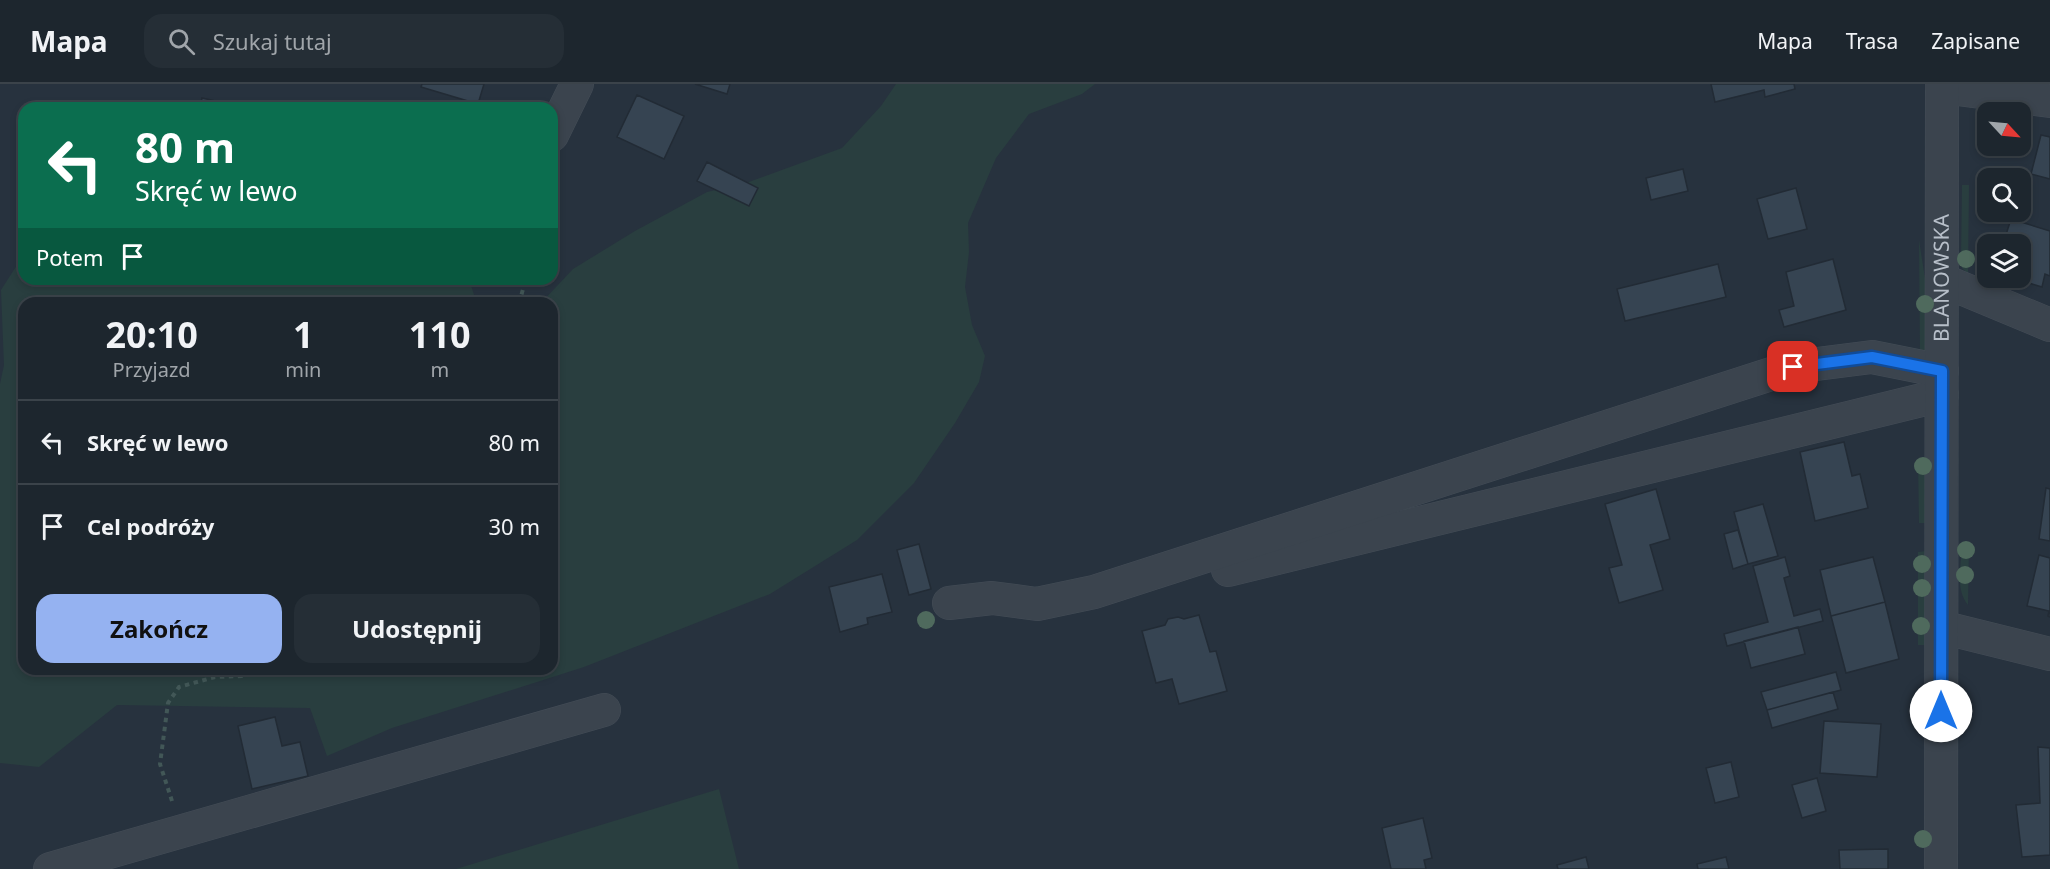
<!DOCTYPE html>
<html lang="pl">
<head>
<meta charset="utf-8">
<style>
	body { margin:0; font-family:"Noto Sans",sans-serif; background:#252e36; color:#f1f3f6; height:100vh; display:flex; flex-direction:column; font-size:22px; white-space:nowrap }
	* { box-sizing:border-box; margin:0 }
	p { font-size:20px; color:#a0a5aa }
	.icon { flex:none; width:33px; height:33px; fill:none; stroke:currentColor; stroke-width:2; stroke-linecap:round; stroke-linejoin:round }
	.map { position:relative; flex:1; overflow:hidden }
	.drawer { position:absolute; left:18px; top:213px; width:540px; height:378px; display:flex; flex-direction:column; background:#1d262e; border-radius:18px; box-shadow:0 3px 9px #0003,0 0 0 2px #3b434a }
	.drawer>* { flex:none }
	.guide { position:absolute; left:18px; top:18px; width:540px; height:183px; border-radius:18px; box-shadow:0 3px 9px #0003,0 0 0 2px #3b434a; background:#0b6e4f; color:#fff; overflow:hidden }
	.needle { width:39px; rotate:116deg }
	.tools { position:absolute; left:1977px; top:18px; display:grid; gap:12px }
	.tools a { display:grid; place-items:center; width:54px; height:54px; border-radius:12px; background:#1d262e; box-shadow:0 3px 9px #0003,0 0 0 2px #3b434a; font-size:30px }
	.pin { position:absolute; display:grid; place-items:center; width:51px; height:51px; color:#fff; margin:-26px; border-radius:12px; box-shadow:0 3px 9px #0006 }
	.me { position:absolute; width:66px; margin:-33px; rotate:0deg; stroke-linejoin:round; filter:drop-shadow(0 0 4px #0008) }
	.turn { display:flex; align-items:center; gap:21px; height:126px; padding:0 18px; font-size:27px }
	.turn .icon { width:78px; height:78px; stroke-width:2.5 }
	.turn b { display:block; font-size:42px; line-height:51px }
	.then { display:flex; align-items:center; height:57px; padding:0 18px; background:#0003; gap:12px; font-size:22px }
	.eta { display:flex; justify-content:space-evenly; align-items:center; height:102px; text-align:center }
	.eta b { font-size:36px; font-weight:700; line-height:42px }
	.cta { display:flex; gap:12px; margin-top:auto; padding:12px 18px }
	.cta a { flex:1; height:69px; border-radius:18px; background:#95b2f1; color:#111; font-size:24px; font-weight:700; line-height:69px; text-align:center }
	.cta a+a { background:#252e36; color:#f1f3f6 }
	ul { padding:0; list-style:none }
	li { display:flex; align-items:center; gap:18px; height:84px; padding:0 18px; border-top:2px solid #3b434a }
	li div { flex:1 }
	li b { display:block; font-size:22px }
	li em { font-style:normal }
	header { display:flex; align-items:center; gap:36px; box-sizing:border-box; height:84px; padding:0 30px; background:#1d262e; border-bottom:2px solid #3b434a }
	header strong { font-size:28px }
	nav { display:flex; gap:33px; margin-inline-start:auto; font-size:21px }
	.search { width:420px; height:54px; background:#252e36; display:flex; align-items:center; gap:15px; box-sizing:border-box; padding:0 21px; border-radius:18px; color:#a0a5aa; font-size:22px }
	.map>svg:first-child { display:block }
</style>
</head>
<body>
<header>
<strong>Mapa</strong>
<div class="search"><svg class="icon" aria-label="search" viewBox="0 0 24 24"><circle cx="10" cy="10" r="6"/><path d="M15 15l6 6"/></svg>Szukaj tutaj</div>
<nav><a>Mapa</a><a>Trasa</a><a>Zapisane</a></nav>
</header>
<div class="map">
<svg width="2050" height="785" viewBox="0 0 2050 785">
	<rect width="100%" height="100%" fill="#27323e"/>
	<path fill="#293e3f" d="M 896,0 L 1095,0 L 1082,10 L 1029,30 L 996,74 L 968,139 L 969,168 L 965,203 L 972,241 L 985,272 L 979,298 L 955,339 L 914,399 L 857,456 L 770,510 L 584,583 L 392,644 L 327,672 L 310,624 L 117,621 L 39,683 L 0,679 L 0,300 L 4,281 L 1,206 L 24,170 L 24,195 L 469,195 L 476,217 L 479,219 L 24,219 L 24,585 L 552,585 L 552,219 L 541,219 L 573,185 L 635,147 L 707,108 L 746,99 L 842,64 L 881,22 Z
		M 1962,101 L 1969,101 L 1968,190 L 1962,184 L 1961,174 Z
		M 1919,156 L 1927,207 L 1928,270 L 1920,272 Z
		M 1918,375 L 1926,376 L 1927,439 L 1919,439 Z
		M 1969,462 L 1968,521 C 1955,505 1961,482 1962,463 Z
		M 1927,467 L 1926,561 L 1918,561 L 1918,468 Z
		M 719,705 L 739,785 L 456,785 Z"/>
	<path fill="#364452" stroke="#222b35" stroke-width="1.5" d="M 422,0 L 484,0 L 478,20 L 421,3 Z
		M 695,0 L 730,0 L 727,10 Z
		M 1711,0 L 1794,0 L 1795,5 L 1765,13 L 1764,6 L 1715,18 Z
		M 637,11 L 684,32 L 664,75 L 617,53 Z
		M 202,14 L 220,18 L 218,24 L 200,24 Z
		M 2041,51 L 2050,53 L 2050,95 L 2031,90 Z
		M 707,78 L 758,104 L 749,122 L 697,97 Z
		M 1683,85 L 1688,107 L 1651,116 L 1646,94 Z
		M 1796,104 L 1807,145 L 1768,155 L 1757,115 Z
		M 2011,135 L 2050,147 L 2050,192 L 2045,190 L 2042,203 L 2012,194 L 2020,194 L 2020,160 L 2003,160 Z
		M 1833,175 L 1846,226 L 1784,243 L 1779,226 L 1794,222 L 1786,188 Z
		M 1718,180 L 1726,213 L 1625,237 L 1617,205 Z
		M 1844,358 L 1852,392 L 1860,390 L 1868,424 L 1815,437 L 1800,368 Z
		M 2046,404 L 2050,405 L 2050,457 L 2039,455 Z
		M 1656,405 L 1670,455 L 1650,461 L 1663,506 L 1619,519 L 1609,484 L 1622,481 L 1605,420 Z
		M 1763,420 L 1778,472 L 1748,480 L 1734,428 Z
		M 1738,446 L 1748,480 L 1733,485 L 1724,450 Z
		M 919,460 L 931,505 L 909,511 L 897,466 Z
		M 2039,471 L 2050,474 L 2050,533 L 2048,532 L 2049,527 L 2027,522 Z
		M 1785,473 L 1790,492 L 1784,494 L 1794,532 L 1820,525 L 1823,537 L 1727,562 L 1724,550 L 1768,538 L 1753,482 Z
		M 1873,473 L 1885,518 L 1831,532 L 1820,486 Z
		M 882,490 L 892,528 L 867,534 L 868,540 L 840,548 L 829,503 Z
		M 1885,518 L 1899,575 L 1846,589 L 1831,532 Z
		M 1199,531 L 1210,568 L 1216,567 L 1227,607 L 1179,620 L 1172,595 L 1156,599 L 1142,547 L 1165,541 L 1168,535 L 1178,533 L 1184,535 Z
		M 1798,543 L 1805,570 L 1751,584 L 1744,557 Z
		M 1836,588 L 1841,606 L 1767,626 L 1761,608 Z
		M 1833,608 L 1838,625 L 1772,644 L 1767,626 Z
		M 275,633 L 282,662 L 300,658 L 308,692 L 252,705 L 238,642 Z
		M 1824,637 L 1881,640 L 1877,693 L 1820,689 Z
		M 2038,663 L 2050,664 L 2050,771 L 2022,773 L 2016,721 L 2040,719 Z
		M 1731,678 L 1739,713 L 1715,719 L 1706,684 Z
		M 1817,694 L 1826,727 L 1802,734 L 1792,701 Z
		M 1423,734 L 1432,774 L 1424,776 L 1426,785 L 1391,785 L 1382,744 Z
		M 1888,765 L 1888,785 L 1840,785 L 1839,766 Z
		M 1586,773 L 1589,785 L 1558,785 L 1557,781 Z
		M 1726,773 L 1729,785 L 1698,785 L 1697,780 Z"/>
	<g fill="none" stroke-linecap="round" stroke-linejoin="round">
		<g stroke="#444d57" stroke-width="34">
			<g id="minor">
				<path d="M 1942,3 L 2050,17"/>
				<path d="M 552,51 L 577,0"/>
				<path d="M 1942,196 L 2050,241"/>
				<path d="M 1228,486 L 1942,311"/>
				<path d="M 949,519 L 992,514 L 1037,520 L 1094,508 L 1793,283 L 1872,273 L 1942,287"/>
				<path d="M 1941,543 L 2050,570"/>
				<path d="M 50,785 L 604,626"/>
				<path id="s1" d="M 1941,785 L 1942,0"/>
			</g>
		</g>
		<path stroke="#425757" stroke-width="4" stroke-dasharray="4.5 4.5" stroke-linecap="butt" d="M 519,219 L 526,195
			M 172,717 L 160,680 L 168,619 L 179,603 L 215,593 L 242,592 L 263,585"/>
		<use href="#minor" stroke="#3b444e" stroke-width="33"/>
	</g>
	<g fill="#4f6a5d">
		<circle cx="1966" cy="175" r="9"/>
		<circle cx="1925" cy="220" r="9"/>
		<circle cx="1923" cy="382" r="9"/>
		<circle cx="1966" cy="466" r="9"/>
		<circle cx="1922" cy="480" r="9"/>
		<circle cx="1965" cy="491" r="9"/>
		<circle cx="1922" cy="504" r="9"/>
		<circle cx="926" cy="536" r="9"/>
		<circle cx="1921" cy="542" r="9"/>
		<circle cx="1923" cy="755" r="9"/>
	</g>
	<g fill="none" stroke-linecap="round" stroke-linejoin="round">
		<g stroke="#114b97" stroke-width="15">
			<path id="route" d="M 1793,283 L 1872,273 L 1942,287 L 1941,627"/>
		</g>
		<use href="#route" stroke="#1a73e8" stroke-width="10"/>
	</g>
	<g text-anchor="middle" stroke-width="6" stroke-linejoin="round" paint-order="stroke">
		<g font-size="21" fill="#b7bfc9" stroke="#202933">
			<text dy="7" stroke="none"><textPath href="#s1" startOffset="591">BLANOWSKA</textPath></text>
		</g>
	</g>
</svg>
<div class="tools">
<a><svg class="needle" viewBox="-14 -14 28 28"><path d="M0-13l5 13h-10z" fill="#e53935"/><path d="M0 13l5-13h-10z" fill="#a0a5aa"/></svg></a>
<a><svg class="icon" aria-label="search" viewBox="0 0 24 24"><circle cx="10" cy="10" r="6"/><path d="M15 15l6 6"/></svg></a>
<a><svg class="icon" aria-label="layers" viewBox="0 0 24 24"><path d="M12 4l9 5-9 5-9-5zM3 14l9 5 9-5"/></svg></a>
</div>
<div class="pin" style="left:1793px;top:283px;background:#d93025"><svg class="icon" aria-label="arrive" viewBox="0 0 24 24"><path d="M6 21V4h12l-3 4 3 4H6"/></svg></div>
<svg class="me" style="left:1941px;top:627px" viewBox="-20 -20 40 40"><circle r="19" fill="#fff"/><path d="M0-13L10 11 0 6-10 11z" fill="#1a73e8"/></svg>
<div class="guide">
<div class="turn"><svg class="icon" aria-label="left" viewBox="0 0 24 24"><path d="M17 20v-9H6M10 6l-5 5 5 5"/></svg><div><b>80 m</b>Skręć w lewo</div></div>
<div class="then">Potem<svg class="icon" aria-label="arrive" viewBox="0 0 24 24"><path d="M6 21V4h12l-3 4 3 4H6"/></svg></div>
</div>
<section class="drawer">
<div class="eta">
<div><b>20:10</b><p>Przyjazd</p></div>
<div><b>1</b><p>min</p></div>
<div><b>110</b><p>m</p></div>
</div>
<ul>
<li><svg class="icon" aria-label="left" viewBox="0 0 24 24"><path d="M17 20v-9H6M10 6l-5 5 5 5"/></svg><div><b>Skręć w lewo</b></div><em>80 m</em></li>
<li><svg class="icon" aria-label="arrive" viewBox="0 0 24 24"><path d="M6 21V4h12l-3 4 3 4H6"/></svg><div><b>Cel podróży</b></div><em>30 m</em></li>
</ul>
<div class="cta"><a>Zakończ</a><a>Udostępnij</a></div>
</section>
</div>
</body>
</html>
